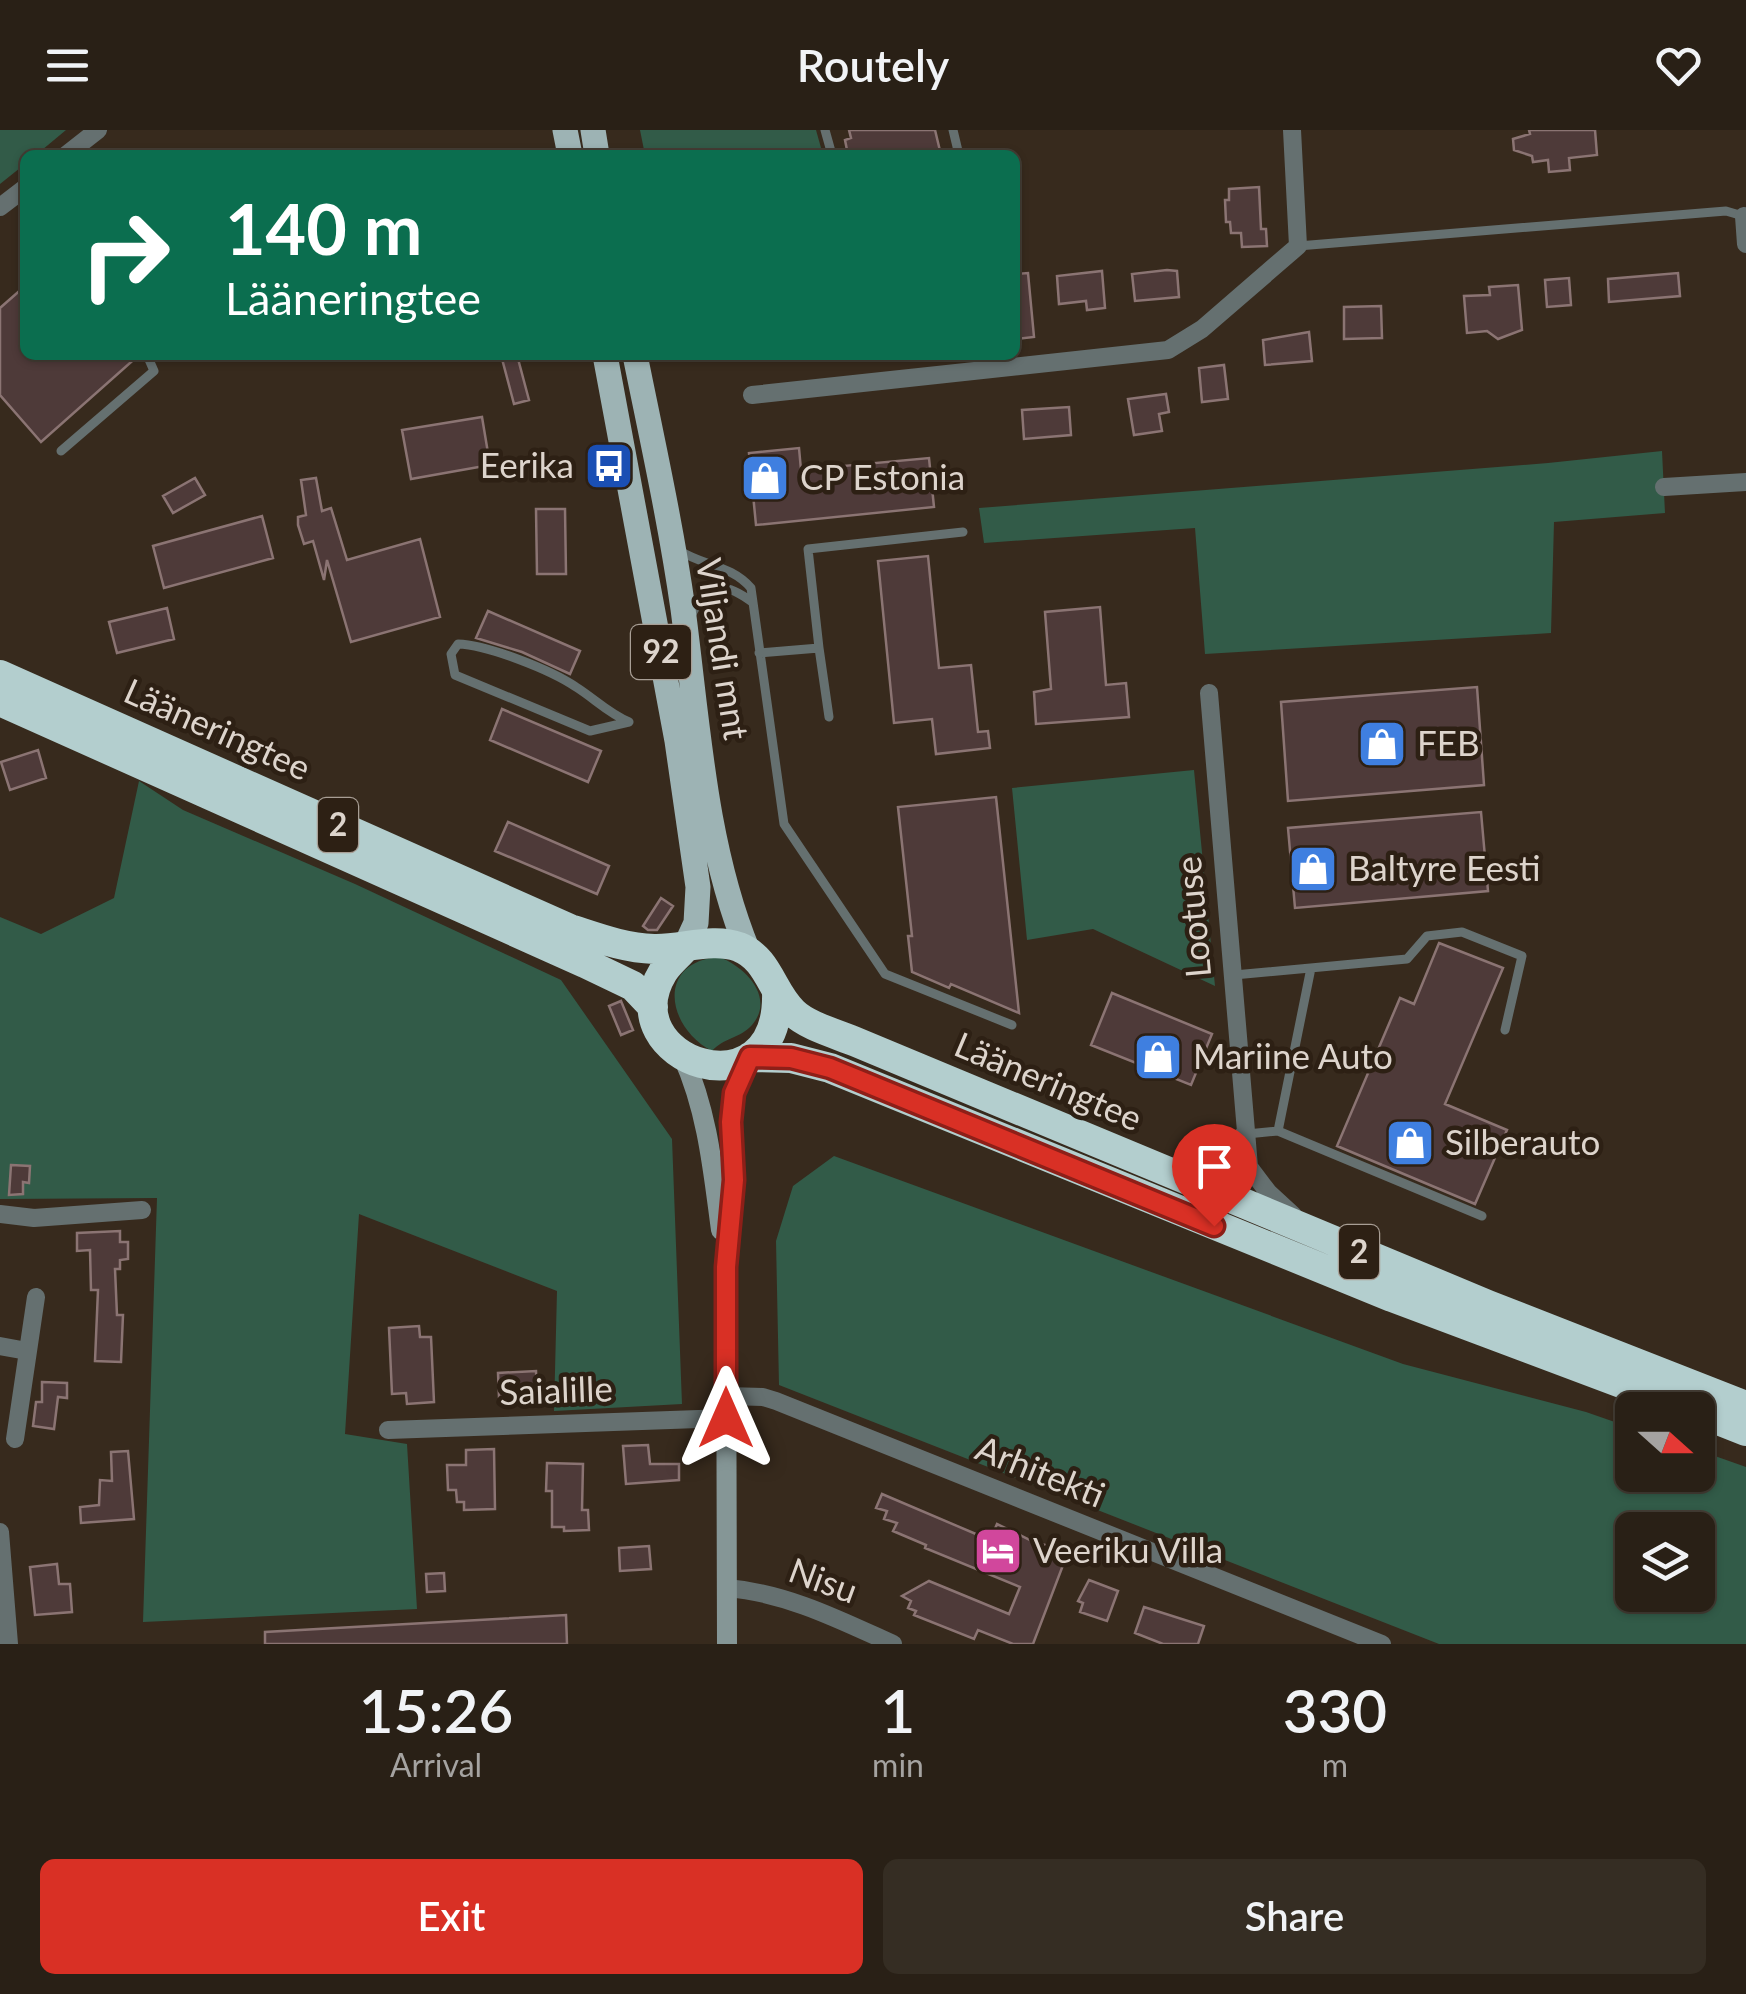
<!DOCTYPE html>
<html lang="en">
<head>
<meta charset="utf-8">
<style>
	body { margin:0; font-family:Lato,sans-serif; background:#352d23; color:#f1f3f6; height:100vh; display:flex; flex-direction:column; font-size:38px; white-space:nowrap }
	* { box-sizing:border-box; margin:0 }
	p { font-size:32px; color:#a5a3a1 }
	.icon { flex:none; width:55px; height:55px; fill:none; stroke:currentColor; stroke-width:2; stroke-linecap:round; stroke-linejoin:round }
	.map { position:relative; height:1514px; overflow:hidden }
	.details { display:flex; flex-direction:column; background:#292016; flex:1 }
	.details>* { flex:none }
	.top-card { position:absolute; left:20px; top:20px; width:1000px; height:210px; border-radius:15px; box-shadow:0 2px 8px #0004,0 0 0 2px #453e35; background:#0b6e4f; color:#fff; overflow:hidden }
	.needle { width:65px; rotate:111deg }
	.fabs { position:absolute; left:1615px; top:1262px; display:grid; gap:20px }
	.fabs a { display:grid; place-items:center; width:100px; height:100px; border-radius:15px; background:#292016; box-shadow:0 2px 8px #0004,0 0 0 2px #453e35; font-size:50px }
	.pin { position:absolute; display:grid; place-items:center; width:85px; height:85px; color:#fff; margin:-102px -42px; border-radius:50% 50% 50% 0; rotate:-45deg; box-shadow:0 0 10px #0007 }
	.pin .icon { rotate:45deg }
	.me { position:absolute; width:110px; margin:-55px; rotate:0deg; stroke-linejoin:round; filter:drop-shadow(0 0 8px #0008) }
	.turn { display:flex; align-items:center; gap:35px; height:210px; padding:0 40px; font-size:45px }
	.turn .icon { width:130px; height:130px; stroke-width:2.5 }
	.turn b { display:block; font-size:70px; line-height:85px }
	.eta { display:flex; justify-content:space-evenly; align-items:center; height:170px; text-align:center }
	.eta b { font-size:60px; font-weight:600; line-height:70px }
	.button { display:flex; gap:20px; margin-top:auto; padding:20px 40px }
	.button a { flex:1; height:115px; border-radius:15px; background:#d93025; color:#fff; font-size:40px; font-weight:600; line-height:115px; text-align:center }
	.button a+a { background:#352d23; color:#f1f3f6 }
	header { display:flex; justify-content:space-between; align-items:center; height:130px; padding:0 40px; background:#292016; font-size:45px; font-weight:600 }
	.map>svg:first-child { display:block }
</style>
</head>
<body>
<header><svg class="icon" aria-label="menu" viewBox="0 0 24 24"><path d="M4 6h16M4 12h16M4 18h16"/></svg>Routely<svg class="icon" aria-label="heart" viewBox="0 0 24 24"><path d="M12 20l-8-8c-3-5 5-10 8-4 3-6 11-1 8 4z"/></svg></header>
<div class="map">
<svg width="1746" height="1514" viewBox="0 0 1746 1514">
	<rect width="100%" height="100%" fill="#372a1d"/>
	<path fill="#325b48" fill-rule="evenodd" d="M 0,0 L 66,0 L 36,25 L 25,25 L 25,34 L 0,54 Z
		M 640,0 L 816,0 L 823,25 L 645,25 Z
		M 1662,321 L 1665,383 L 1554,392 L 1551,503 L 1205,524 L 1195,398 L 984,413 L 979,378 L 1548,333 Z
		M 1194,640 L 1215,856 L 1093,799 L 1027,810 L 1012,658 Z
		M 139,651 L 183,680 L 355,754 L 561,850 L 672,1009 L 682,1274 L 554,1281 L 557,1161 L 359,1084 L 345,1304 L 407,1314 L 417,1479 L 143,1492 L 157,1068 L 0,1069 L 0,787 L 41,804 L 114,768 Z
		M 719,827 C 744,836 776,867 752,895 C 741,908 723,908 712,921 C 667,898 655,832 719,827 Z
		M 834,1026 L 1403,1234 L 1586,1282 L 1632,1298 L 1632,1345 L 1698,1345 L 1698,1320 L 1746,1337 L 1746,1514 L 1439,1514 L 779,1255 L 776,1111 L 793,1056 ZM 1632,1400 L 1698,1400 L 1698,1465 L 1632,1465 Z"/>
	<path fill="#4e3a39" stroke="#8b7473" stroke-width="2.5" d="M 849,0 L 935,0 L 941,25 L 848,25 L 845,10 L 851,8 Z
		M 1529,0 L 1595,0 L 1597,25 L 1569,28 L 1570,40 L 1549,42 L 1548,30 L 1533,32 L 1532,26 L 1514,20 L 1513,9 L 1530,4 Z
		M 1259,57 L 1261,99 L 1266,99 L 1267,116 L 1242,117 L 1241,103 L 1231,103 L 1230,92 L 1226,92 L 1225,70 L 1229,70 L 1229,59 Z
		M 1167,140 L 1177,141 L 1179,167 L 1135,171 L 1132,144 Z
		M 1102,141 L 1105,178 L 1087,180 L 1086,171 L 1059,174 L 1057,146 Z
		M 1028,143 L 1034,207 L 1015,209 L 1015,144 Z
		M 1678,143 L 1680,166 L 1609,172 L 1608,149 Z
		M 1569,148 L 1571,175 L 1547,177 L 1545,150 Z
		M 1518,155 L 1522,200 L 1498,209 L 1487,201 L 1467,203 L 1464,166 L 1490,165 L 1489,157 Z
		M 25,156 L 25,225 L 139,225 L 41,312 L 0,265 L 0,178 Z
		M 1381,176 L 1382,208 L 1344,209 L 1344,177 Z
		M 1309,202 L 1312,231 L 1265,235 L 1263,210 Z
		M 501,225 L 517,225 L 529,270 L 514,274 Z
		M 1224,235 L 1228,269 L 1202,272 L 1199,238 Z
		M 1166,264 L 1169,282 L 1159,284 L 1162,301 L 1134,305 L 1128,269 Z
		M 1069,277 L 1071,305 L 1024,309 L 1022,280 Z
		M 482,287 L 490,335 L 411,349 L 402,300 Z
		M 799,318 L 801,340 L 929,328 L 934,377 L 756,395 L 749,323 Z
		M 195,348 L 205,365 L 173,383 L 163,366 Z
		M 316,348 L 322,381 L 331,378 L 347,430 L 420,409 L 440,487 L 351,512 L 327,430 L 324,450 L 313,411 L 304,414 L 298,395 L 298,387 L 306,385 L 301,350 Z
		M 536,379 L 565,379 L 566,444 L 537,444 Z
		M 262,386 L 273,428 L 164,458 L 153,416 Z
		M 928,426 L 939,538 L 971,535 L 978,602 L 988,601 L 990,618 L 936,624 L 932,589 L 894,593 L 878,431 Z
		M 1100,477 L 1106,555 L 1126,553 L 1129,587 L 1036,594 L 1034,562 L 1051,559 L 1045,482 Z
		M 167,478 L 174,509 L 117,523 L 109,492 Z
		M 488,481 L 580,521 L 570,544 L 522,522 L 476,508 Z
		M 1477,557 L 1484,655 L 1288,671 L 1281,572 Z
		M 502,579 L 601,621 L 588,652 L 490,610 Z
		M 38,620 L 46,648 L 10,660 L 1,632 Z
		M 996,667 L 1019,883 L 951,854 L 949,858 L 912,842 L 908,806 L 912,806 L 898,677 Z
		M 1481,682 L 1488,761 L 1295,778 L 1288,698 Z
		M 508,692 L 609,736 L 597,764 L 495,721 Z
		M 661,768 L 673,776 L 657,800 L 648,800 L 643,796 Z
		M 1439,813 L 1503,838 L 1445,974 L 1507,1000 L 1475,1074 L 1337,1016 L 1400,868 L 1414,874 Z
		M 1112,863 L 1212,904 L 1191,955 L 1091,915 Z
		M 621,871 L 633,900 L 621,905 L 609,876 Z
		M 11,1035 L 30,1036 L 29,1053 L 23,1052 L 23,1064 L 9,1065 Z
		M 120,1101 L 120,1112 L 128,1112 L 128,1129 L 120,1130 L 120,1139 L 115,1139 L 117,1185 L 123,1185 L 121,1232 L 95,1231 L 98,1160 L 91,1160 L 90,1120 L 77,1121 L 77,1103 Z
		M 419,1196 L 420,1207 L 431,1207 L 434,1272 L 407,1274 L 406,1263 L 392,1264 L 389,1198 Z
		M 536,1241 L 537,1265 L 499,1267 L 498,1243 Z
		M 42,1252 L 67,1253 L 67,1268 L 58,1267 L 54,1299 L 33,1296 L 36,1272 L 42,1272 Z
		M 648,1315 L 650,1334 L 679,1334 L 679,1350 L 626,1354 L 623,1316 Z
		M 494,1319 L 495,1379 L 464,1380 L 464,1372 L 457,1372 L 456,1360 L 448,1360 L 447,1335 L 466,1335 L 466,1320 Z
		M 128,1321 L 134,1389 L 81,1393 L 80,1377 L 99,1375 L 100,1350 L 112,1351 L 111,1322 Z
		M 547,1333 L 583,1334 L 582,1380 L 588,1380 L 589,1400 L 564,1401 L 564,1397 L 552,1397 L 552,1361 L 546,1361 Z
		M 882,1364 L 990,1410 L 997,1394 L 1032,1411 L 1068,1422 L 1033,1514 L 1013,1514 L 978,1500 L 974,1509 L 914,1485 L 916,1481 L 908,1478 L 911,1471 L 902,1466 L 929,1451 L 1009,1484 L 1020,1457 L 925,1418 L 926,1415 L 893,1401 L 897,1393 L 884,1389 L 887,1381 L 876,1378 Z
		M 649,1416 L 651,1439 L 620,1441 L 619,1418 Z
		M 57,1434 L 59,1454 L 70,1454 L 72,1482 L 35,1485 L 30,1437 Z
		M 444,1443 L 445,1461 L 427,1462 L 426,1444 Z
		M 1089,1450 L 1118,1461 L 1107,1491 L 1080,1482 L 1083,1473 L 1078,1471 Z
		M 1144,1477 L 1204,1496 L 1198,1514 L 1163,1514 L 1135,1503 Z
		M 566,1485 L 567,1514 L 265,1514 L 265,1502 Z"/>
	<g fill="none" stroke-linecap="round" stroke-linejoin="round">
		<path stroke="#657070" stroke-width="9" d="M 825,0 L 832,25
			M 953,0 L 959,25
			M 1298,116 L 1726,81 L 1743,86
			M 61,321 L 154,241 L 147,225
			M 680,421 C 704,436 731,435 751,458 L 784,694 L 885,844 L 1012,895
			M 691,486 C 707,453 723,450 752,472
			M 458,514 C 488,515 551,540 576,557 C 595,569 608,583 629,592 L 590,601 L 455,545 L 451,524 Z
			M 819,518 L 829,587
			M 759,523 L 819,518 L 808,419 L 963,402
			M 1311,838 L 1278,1001 L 1482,1086
			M 1234,845 L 1407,829 L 1427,806 L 1462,802 L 1522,826 L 1505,900
			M 1247,1004 L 1278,1001"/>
		<path stroke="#657070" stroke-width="18" d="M 66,25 L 98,0
			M 0,77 L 25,58
			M 1744,86 L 1746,114
			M 752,265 L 1168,220 L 1202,199 L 1298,116 L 1292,0
			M 1664,357 L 1746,352
			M 1209,563 L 1249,1037 L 1243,1054 L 1225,1072
			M 1249,1037 L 1268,1062 L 1293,1085
			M 1178,1045 C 1206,1042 1226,1025 1244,1004
			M 0,1084 L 34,1088 L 142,1080
			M 0,1216 L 27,1221
			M 726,1266 L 763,1267 L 776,1271 L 1382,1514
			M 388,1300 L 727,1288
			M 15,1309 L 36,1167
			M 0,1402 L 9,1514
			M 727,1458 C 787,1463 840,1490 893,1514"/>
		<path stroke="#859696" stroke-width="20" d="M 683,927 C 708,983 713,1041 721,1100
			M 727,1514 L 726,1137 L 734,1050 L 731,992 L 734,963 L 750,927"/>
		<path stroke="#9db3b4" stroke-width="25" d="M 565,0 L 570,25
			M 593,0 L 597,25
			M 605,225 L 677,611 L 698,757 L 696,793 L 684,819
			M 635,225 C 652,309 671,394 683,479 C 698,593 704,714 748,821"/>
		<path stroke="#b3cece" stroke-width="30" d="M 0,545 L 570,799 C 598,808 624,818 654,819 C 682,820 712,807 739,817 C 769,829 771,861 793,882 C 807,896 837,904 856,912 L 1488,1175 L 1746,1276
			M 0,571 L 585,833 L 633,856 L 653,877
			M 684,819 C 677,826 668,834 663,842 C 609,931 781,989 777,862
			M 750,927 L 791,928 L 830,938 L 1392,1167 L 1693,1280
			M 1698,1282 L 1746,1301"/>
	</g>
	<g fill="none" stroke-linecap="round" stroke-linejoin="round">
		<g stroke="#8d1f18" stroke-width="25">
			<path id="route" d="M 726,1288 L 726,1137 L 734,1050 L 731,992 L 734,963 L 750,927 L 791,928 L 830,938 L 1214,1096"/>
		</g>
		<use href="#route" stroke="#d93025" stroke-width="18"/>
	</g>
	<defs>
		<g id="bus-square" transform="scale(2.5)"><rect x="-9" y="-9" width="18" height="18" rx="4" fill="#1a4fb4" stroke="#2d2014"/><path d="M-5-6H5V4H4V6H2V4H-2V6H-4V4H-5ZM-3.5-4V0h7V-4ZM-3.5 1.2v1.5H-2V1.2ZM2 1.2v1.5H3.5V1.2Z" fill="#fff"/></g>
		<g id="shop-square" transform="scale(2.5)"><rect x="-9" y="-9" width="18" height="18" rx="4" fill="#3f7fe0" stroke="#2d2014"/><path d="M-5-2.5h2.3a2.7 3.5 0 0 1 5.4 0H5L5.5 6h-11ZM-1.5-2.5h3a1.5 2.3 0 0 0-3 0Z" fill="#fff"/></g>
		<g id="hotel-square" transform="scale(2.5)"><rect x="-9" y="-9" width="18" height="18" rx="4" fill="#d1479c" stroke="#2d2014"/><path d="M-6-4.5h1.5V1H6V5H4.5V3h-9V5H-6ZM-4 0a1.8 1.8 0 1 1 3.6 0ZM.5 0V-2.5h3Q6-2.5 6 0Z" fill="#fff"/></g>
	</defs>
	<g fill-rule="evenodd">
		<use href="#bus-square" x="609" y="336"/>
		<use href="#shop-square" x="765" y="348"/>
		<use href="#shop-square" x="1382" y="614"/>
		<use href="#shop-square" x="1313" y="739"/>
		<use href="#shop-square" x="1158" y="927"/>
		<use href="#shop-square" x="1410" y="1013"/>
		<use href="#hotel-square" x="998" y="1421"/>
	</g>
	<g text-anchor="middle" stroke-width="9" stroke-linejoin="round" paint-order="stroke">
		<g fill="#2d2014" stroke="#a89e95" stroke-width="2.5">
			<rect x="631" y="495" width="60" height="54" rx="8"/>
			<rect x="318" y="668" width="40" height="54" rx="8"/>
			<rect x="1339" y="1095" width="40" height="54" rx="8"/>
		</g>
		<g font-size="32" font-weight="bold" fill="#ddd4cc">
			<text x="661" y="533">92</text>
			<text x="338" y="706">2</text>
			<text x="1359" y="1133">2</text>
		</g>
		<g font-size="35" fill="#ddd4cc" stroke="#2d2014" text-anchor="start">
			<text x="574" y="348" text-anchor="end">Eerika</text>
			<text x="800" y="360">CP Estonia</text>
			<text x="1417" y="626">FEB</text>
			<text x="1348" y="751">Baltyre Eesti</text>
			<text x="1193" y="939">Mariine Auto</text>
			<text x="1445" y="1025">Silberauto</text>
			<text x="1033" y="1433">Veeriku Villa</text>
		</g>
		<g font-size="35" fill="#ddd4cc" stroke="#2d2014">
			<text transform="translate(722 519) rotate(81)" y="12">Viljandi mnt</text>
			<text transform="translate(217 600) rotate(24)" y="12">Lääneringtee</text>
			<text transform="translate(1194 787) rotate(-95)" y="12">Lootuse</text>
			<text transform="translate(1048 952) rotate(23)" y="12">Lääneringtee</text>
			<text transform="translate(556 1261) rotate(-2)" y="12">Saialille</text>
			<text transform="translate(1040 1342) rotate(22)" y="12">Arhitekti</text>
			<text transform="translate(823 1451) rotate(20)" y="12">Nisu</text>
		</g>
	</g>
</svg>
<div class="fabs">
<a><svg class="needle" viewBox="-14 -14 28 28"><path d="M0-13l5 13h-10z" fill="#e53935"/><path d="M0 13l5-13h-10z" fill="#a5a3a1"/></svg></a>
<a><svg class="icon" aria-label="layers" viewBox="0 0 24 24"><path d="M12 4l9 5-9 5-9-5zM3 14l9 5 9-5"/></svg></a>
</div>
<div class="pin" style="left:1214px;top:1096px;background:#d93025"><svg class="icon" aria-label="arrive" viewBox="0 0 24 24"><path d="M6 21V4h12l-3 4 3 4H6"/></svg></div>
<svg class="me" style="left:726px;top:1288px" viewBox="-20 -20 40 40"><path d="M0-17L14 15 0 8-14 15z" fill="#d93025" stroke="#fff" stroke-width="4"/></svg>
<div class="top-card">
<div class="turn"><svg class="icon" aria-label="right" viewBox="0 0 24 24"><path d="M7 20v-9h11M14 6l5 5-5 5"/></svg><div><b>140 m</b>Lääneringtee</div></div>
</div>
</div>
<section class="details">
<div class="eta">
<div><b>15:26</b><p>Arrival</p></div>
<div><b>1</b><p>min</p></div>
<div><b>330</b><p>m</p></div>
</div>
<div class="button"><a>Exit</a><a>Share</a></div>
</section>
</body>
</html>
